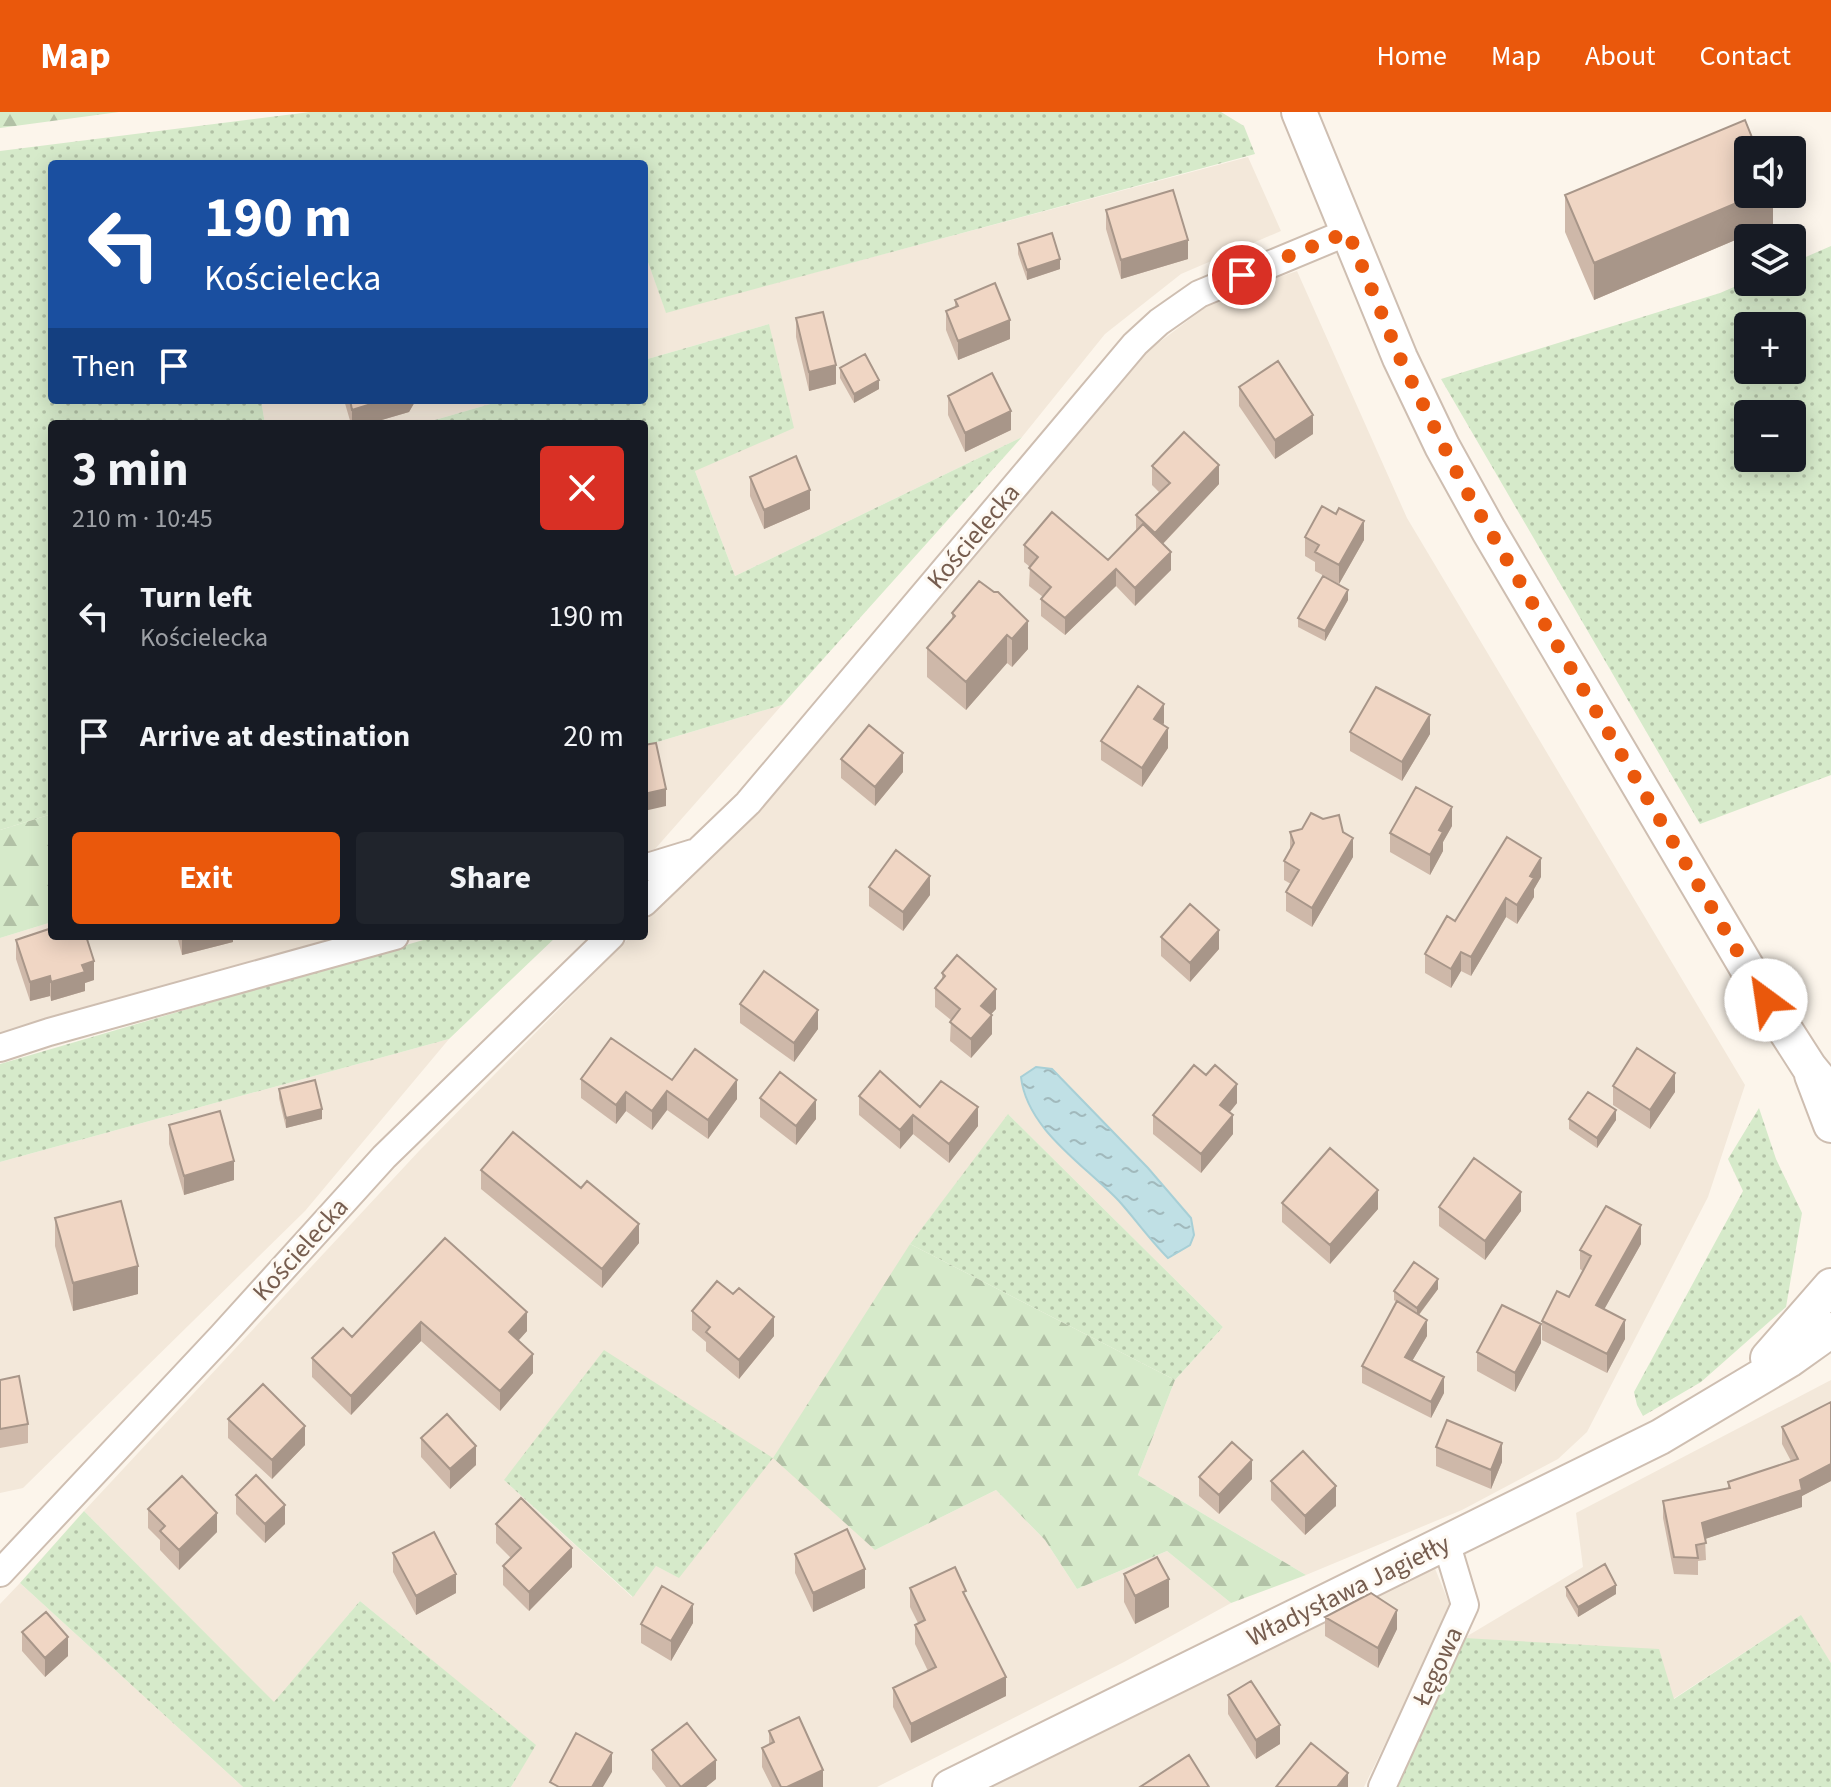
<!DOCTYPE html>
<html lang="en">
<head>
<meta charset="utf-8">
<style>
	body { margin:0; font-family:"Source Sans 3",sans-serif; background:#20242c; color:#f1f3f6; height:100vh; display:flex; flex-direction:column; font-size:30px; white-space:nowrap }
	* { box-sizing:border-box; margin:0 }
	p { font-size:26px; color:#9ea1a6 }
	.icon { flex:none; width:44px; height:44px; fill:none; stroke:currentColor; stroke-width:2; stroke-linecap:round; stroke-linejoin:round }
	.map { position:relative; flex:1; overflow:hidden }
	.details { position:absolute; left:48px; top:308px; width:600px; height:520px; display:flex; flex-direction:column; background:#171b24; border-radius:8px; box-shadow:0 4px 20px #0003 }
	.details>* { flex:none }
	.hud { position:absolute; left:48px; top:48px; width:600px; height:244px; border-radius:8px; box-shadow:0 4px 20px #0003; background:#1a4fa0; color:#fff; overflow:hidden }
	.tools { position:absolute; left:1734px; top:24px; display:grid; gap:16px }
	.tools a { display:grid; place-items:center; width:72px; height:72px; border-radius:8px; background:#171b24; box-shadow:0 4px 20px #0003; font-size:40px }
	.pin { position:absolute; display:grid; place-items:center; width:68px; height:68px; color:#fff; margin:-34px; border:4px solid #fff; border-radius:50%; box-shadow:0 2px 8px #0007 }
	.me { position:absolute; width:88px; margin:-44px; rotate:329deg; stroke-linejoin:round; filter:drop-shadow(0 0 6px #0008) }
	.turn { display:flex; align-items:center; gap:28px; height:168px; padding:0 24px; font-size:36px }
	.turn .icon { width:104px; height:104px; stroke-width:2.5 }
	.turn b { display:block; font-size:56px; line-height:68px }
	.then { display:flex; align-items:center; height:76px; padding:0 24px; background:#0003; gap:16px; font-size:30px }
	.round { display:grid; place-items:center; flex:none; width:84px; height:84px; border-radius:8px; background:#20242c }
	.head { display:flex; align-items:center; justify-content:space-between; height:136px; padding:0 24px }
	h1 { font-size:48px; font-weight:700; line-height:60px }
	.primary-button { display:flex; gap:16px; margin-top:auto; padding:16px 24px }
	.primary-button a { flex:1; height:92px; border-radius:8px; background:#ea580c; color:#fff; font-size:32px; font-weight:700; line-height:92px; text-align:center }
	.primary-button a+a { background:#20242c; color:#f1f3f6 }
	ul { padding:0; list-style:none }
	li { display:flex; align-items:center; gap:24px; height:120px; padding:0 24px }
	li div { flex:1 }
	li b { display:block; font-size:30px }
	li em { font-style:normal }
	header { display:flex; align-items:center; gap:48px; box-sizing:border-box; height:112px; padding:0 40px; background:#ea580c; color:#fff }
	header strong { font-size:38px }
	nav { display:flex; gap:44px; margin-inline-start:auto; font-size:28px }
	.map>svg:first-child { display:block }
</style>
</head>
<body>
<header>
<strong>Map</strong>
<nav><a>Home</a><a>Map</a><a>About</a><a>Contact</a></nav>
</header>
<div class="map">
<svg width="1831" height="1675" viewBox="0 0 1831 1675">
	<defs>
		<pattern id="grass-dots" width="8" height="8" patternUnits="userSpaceOnUse" patternTransform="scale(2)"><rect width="8" height="8" fill="#d6eaca"/><path d="M2 2h.1M6 6h.1" fill="none" stroke="#b2c1a6" stroke-width="1.8" stroke-linecap="round"/></pattern>
		<pattern id="forest-firs" width="22" height="20" patternUnits="userSpaceOnUse" patternTransform="scale(2)"><rect width="22" height="20" fill="#d6eaca"/><path d="M5 1l3.5 6h-7zM16 11l3.5 6h-7z" fill="#b2c1a6"/></pattern>
		<pattern id="water-ripples" width="26" height="14" patternUnits="userSpaceOnUse" patternTransform="scale(2)"><rect width="26" height="14" fill="#c0e0e5"/><path d="M2 4q2-2 4 0t4 0M15 11q2-2 4 0t4 0" fill="none" stroke="#a1b9bc"/></pattern>
	</defs>
	<rect width="100%" height="100%" fill="#fcf5eb"/>
	<path fill="#f3e8da" fill-rule="evenodd" d="M 1248,45 L 1281,119 L 1181,162 L 1105,222 L 1022,325 L 735,464 L 695,359 L 769,212 L 644,248 L 644,139 L 666,200 Z
		M 1297,159 L 1407,406 L 1745,973 L 1708,1085 L 1587,1320 L 1558,1347 L 1462,1398 L 1306,1463 L 1138,1363 L 1175,1268 L 1223,1215 L 1009,1003 L 910,1132 L 875,1438 L 996,1378 L 1045,1428 L 1077,1477 L 1167,1439 L 1231,1491 L 1124,1550 L 877,1675 L 511,1675 L 535,1633 L 360,1489 L 274,1591 L 84,1399 L 419,1039 L 631,824 L 644,824 L 644,811 L 786,667 L 1149,238 L 1219,185 ZM 504,1368 L 678,1465 L 656,1454 L 632,1485 Z
		M 261,288 L 504,288 L 421,312 L 265,312 Z
		M 782,593 L 655,737 L 644,740 L 644,634 Z
		M 52,810 L 52,824 L 360,824 L 0,930 L 0,826 Z
		M 449,927 L 305,1099 L 23,1376 L 0,1381 L 0,1050 Z
		M 1831,1268 L 1831,1551 L 1800,1504 L 1673,1587 L 1464,1526 L 1583,1455 L 1576,1401 Z
		M 1434,1454 L 1451,1496 L 1364,1675 L 982,1675 Z
		M 20,1471 L 243,1675 L 0,1675 L 0,1492 Z"/>
	<path fill="url(#grass-dots)" fill-rule="evenodd" d="M 310,0 L 1221,0 L 1244,14 L 1255,42 L 666,201 L 644,139 L 644,52 L 52,52 L 52,288 L 261,288 L 265,312 L 52,312 L 52,702 L 0,718 L 0,39 Z
		M 1831,134 L 1831,663 L 1700,712 L 1441,267 L 1720,181 L 1748,169 L 1792,170 L 1792,151 ZM 1748,214 L 1792,214 L 1792,258 L 1748,258 ZM 1748,302 L 1792,302 L 1792,346 L 1748,346 Z
		M 769,212 L 794,316 L 695,359 L 735,464 L 1022,325 L 782,593 L 644,634 L 644,312 L 421,312 L 504,288 L 644,288 L 644,248 Z
		M 437,824 L 557,824 L 449,927 L 0,1050 L 0,952 Z
		M 1759,996 L 1776,1047 L 1802,1101 L 1786,1195 L 1701,1270 L 1643,1304 L 1637,1293 L 1634,1280 L 1743,1079 L 1728,1047 Z
		M 1008,1002 L 1223,1215 L 1175,1268 L 910,1132 Z
		M 604,1238 L 773,1346 L 679,1466 L 656,1454 L 633,1485 L 504,1368 Z
		M 84,1399 L 274,1590 L 360,1489 L 536,1633 L 511,1675 L 243,1675 L 20,1471 Z
		M 1801,1503 L 1831,1551 L 1831,1675 L 1398,1675 L 1464,1526 L 1659,1537 L 1674,1587 Z"/>
	<path fill="url(#forest-firs)" d="M 0,0 L 119,0 L 0,16 Z
		M 52,702 L 52,810 L 0,826 L 0,718 Z
		M 910,1132 L 1175,1268 L 1138,1363 L 1306,1463 L 1231,1491 L 1167,1439 L 1077,1477 L 1045,1428 L 996,1378 L 875,1438 L 773,1346 Z"/>
	<path fill="url(#water-ripples)" stroke="#a7cfd6" stroke-width="2" d="M 1036,955 L 1052,957 L 1148,1056 L 1191,1106 L 1194,1123 L 1190,1133 L 1168,1146 C 1150,1128 1136,1108 1119,1089 C 1085,1053 1027,1018 1021,965 Z"/>
	<g fill="none" stroke-linecap="round" stroke-linejoin="round">
		<g stroke="#cebeb1" stroke-width="30">
			<path id="minor" d="M 644,756 L 693,741
				M 644,791 L 748,691 L 1135,232 L 1159,210 L 1199,182 L 1348,120
				M 0,936 L 49,920 L 395,824
				M 0,1461 L 222,1224 L 384,1045 L 611,824
				M 1382,1675 L 1465,1493 L 1446,1430"/>
		</g>
		<g stroke="#cebeb1" stroke-width="38">
			<path id="tertiary" d="M 1299,0 L 1400,246 L 1442,334 L 1489,419 L 1766,888 L 1809,955 L 1831,982
				M 1812,963 L 1831,1013
				M 1768,1246 L 1831,1174
				M 950,1675 L 1660,1325 L 1789,1248 L 1831,1218"/>
		</g>
		<use href="#minor" stroke="#fff" stroke-width="26"/>
		<use href="#tertiary" stroke="#fff" stroke-width="34"/>
	</g>
	<path fill="#ceb8a9" d="M 1773,82 L 1773,112 L 1594,188 L 1565,120 L 1565,83 Z
		M 1106,98 L 1188,147 L 1121,167 L 1106,117 Z
		M 1018,132 L 1060,157 L 1027,168 L 1018,142 Z
		M 955,188 L 1010,227 L 958,248 L 946,218 L 946,199 L 955,195 Z
		M 796,206 L 836,272 L 809,279 L 796,225 Z
		M 840,256 L 879,277 L 854,291 L 840,266 Z
		M 1239,275 L 1313,322 L 1275,347 L 1239,294 Z
		M 948,284 L 1011,318 L 965,340 L 948,303 Z
		M 344,288 L 416,288 L 409,300 L 368,312 L 351,312 Z
		M 1152,354 L 1219,372 L 1163,432 L 1171,458 L 1135,494 L 1116,474 L 1065,523 L 1041,504 L 1041,487 L 1043,485 L 1029,474 L 1030,455 L 1024,450 L 1024,433 L 1108,448 L 1136,420 L 1136,403 L 1159,380 L 1152,373 Z
		M 750,365 L 810,397 L 764,417 L 750,384 Z
		M 1305,425 L 1364,428 L 1339,472 L 1315,459 L 1315,450 L 1305,444 Z
		M 994,480 L 1028,537 L 1012,555 L 1007,551 L 966,598 L 927,565 L 927,536 L 952,508 L 952,501 Z
		M 1348,488 L 1325,529 L 1298,515 L 1298,506 Z
		M 1164,611 L 1163,613 L 1168,636 L 1142,675 L 1101,648 L 1101,629 Z
		M 1350,620 L 1430,622 L 1402,669 L 1350,639 Z
		M 841,647 L 903,660 L 875,694 L 841,666 Z
		M 1452,714 L 1443,730 L 1443,739 L 1430,763 L 1390,740 L 1390,721 Z
		M 1290,720 L 1343,720 L 1353,745 L 1312,815 L 1286,799 L 1286,780 L 1291,772 L 1284,768 L 1284,749 L 1290,737 Z
		M 1541,765 L 1534,777 L 1534,785 L 1517,812 L 1506,805 L 1471,864 L 1461,859 L 1451,876 L 1425,861 L 1425,842 L 1455,809 Z
		M 869,775 L 930,783 L 903,819 L 869,794 Z
		M 177,824 L 233,824 L 233,830 L 182,843 Z
		M 1161,825 L 1219,837 L 1190,870 L 1161,844 Z
		M 16,828 L 94,868 L 85,871 L 85,879 L 51,889 L 50,884 L 30,889 L 16,847 Z
		M 942,861 L 996,897 L 991,902 L 992,922 L 971,946 L 950,929 L 951,908 L 935,895 L 935,876 L 942,867 Z
		M 740,892 L 818,917 L 794,950 L 740,911 Z
		M 581,967 L 672,968 L 737,987 L 708,1027 L 667,998 L 652,1018 L 626,999 L 616,1012 L 581,986 Z
		M 1613,974 L 1675,980 L 1650,1017 L 1613,993 Z
		M 279,977 L 322,1007 L 286,1016 L 279,986 Z
		M 859,984 L 920,995 L 978,1014 L 949,1051 L 913,1022 L 900,1037 L 859,1003 Z
		M 760,986 L 816,1007 L 796,1033 L 760,1005 Z
		M 1237,991 L 1229,1001 L 1233,1022 L 1201,1061 L 1153,1022 L 1153,1003 Z
		M 1569,1007 L 1616,1008 L 1597,1036 L 1569,1017 Z
		M 169,1013 L 234,1068 L 184,1083 L 169,1032 Z
		M 481,1058 L 639,1131 L 602,1176 L 481,1077 Z
		M 1282,1091 L 1378,1097 L 1330,1152 L 1282,1110 Z
		M 1439,1095 L 1521,1099 L 1485,1148 L 1439,1114 Z
		M 55,1106 L 138,1182 L 73,1199 L 55,1134 Z
		M 445,1126 L 527,1219 L 518,1229 L 533,1261 L 500,1299 L 421,1229 L 351,1303 L 312,1265 L 312,1246 L 352,1225 Z
		M 1641,1132 L 1604,1197 L 1625,1227 L 1607,1261 L 1542,1228 L 1542,1209 L 1569,1185 L 1583,1159 L 1580,1157 L 1580,1138 Z
		M 1438,1177 L 1419,1203 L 1427,1224 L 1412,1249 L 1444,1281 L 1431,1306 L 1362,1271 L 1362,1254 L 1396,1190 L 1394,1188 L 1394,1179 Z
		M 692,1199 L 774,1224 L 739,1267 L 706,1239 L 706,1230 L 692,1218 Z
		M 1541,1231 L 1515,1280 L 1477,1259 L 1477,1240 Z
		M 0,1268 L 28,1312 L 28,1331 L 0,1336 Z
		M 1831,1290 L 1831,1369 L 1802,1384 L 1802,1395 L 1705,1427 L 1706,1448 L 1698,1449 L 1698,1463 L 1674,1462 L 1663,1406 L 1663,1389 L 1728,1376 L 1728,1370 L 1791,1349 L 1782,1332 L 1782,1315 Z
		M 228,1307 L 305,1333 L 272,1367 L 228,1326 Z
		M 421,1326 L 476,1353 L 450,1377 L 421,1345 Z
		M 1436,1335 L 1502,1350 L 1491,1377 L 1436,1354 Z
		M 1199,1365 L 1252,1367 L 1219,1402 L 1199,1384 Z
		M 1271,1369 L 1336,1394 L 1305,1423 L 1271,1388 Z
		M 236,1383 L 285,1412 L 265,1431 L 236,1402 Z
		M 148,1397 L 217,1420 L 179,1458 L 160,1438 L 160,1428 L 148,1416 Z
		M 496,1412 L 572,1455 L 529,1499 L 503,1473 L 503,1454 L 511,1446 L 496,1431 Z
		M 393,1441 L 456,1481 L 416,1503 L 393,1460 Z
		M 795,1442 L 865,1476 L 813,1500 L 795,1461 Z
		M 1124,1462 L 1169,1495 L 1135,1512 L 1124,1490 Z
		M 1566,1475 L 1616,1482 L 1578,1505 L 1566,1484 Z
		M 910,1476 L 966,1486 L 1006,1584 L 911,1631 L 893,1595 L 893,1576 L 928,1559 L 915,1532 L 915,1513 L 918,1511 L 910,1495 Z
		M 1325,1505 L 1397,1517 L 1378,1556 L 1325,1524 Z
		M 693,1511 L 671,1549 L 641,1531 L 641,1512 Z
		M 22,1520 L 68,1544 L 45,1565 L 22,1539 Z
		M 1228,1583 L 1280,1632 L 1256,1647 L 1228,1602 Z
		M 769,1619 L 823,1675 L 772,1675 L 762,1655 L 762,1636 L 769,1632 Z
		M 652,1638 L 716,1667 L 706,1675 L 666,1675 L 652,1657 Z"/>
	<path fill="#a89689" d="M 1758,82 L 1773,82 L 1773,112 L 1594,188 L 1594,151 Z
		M 1188,128 L 1188,147 L 1121,167 L 1121,148 Z
		M 1060,147 L 1060,157 L 1027,168 L 1027,158 Z
		M 1010,208 L 1010,227 L 958,248 L 958,229 Z
		M 836,253 L 836,272 L 809,279 L 809,260 Z
		M 879,268 L 879,277 L 854,291 L 854,282 Z
		M 384,288 L 416,288 L 409,300 L 368,312 L 352,312 L 352,298 Z
		M 1011,299 L 1011,318 L 965,340 L 965,321 Z
		M 1313,303 L 1313,322 L 1275,347 L 1275,328 Z
		M 1219,353 L 1219,372 L 1155,440 L 1155,421 Z
		M 810,378 L 810,397 L 764,417 L 764,398 Z
		M 1364,409 L 1364,428 L 1339,472 L 1339,453 Z
		M 1171,440 L 1171,458 L 1135,494 L 1135,476 Z
		M 1116,457 L 1116,474 L 1065,523 L 1065,506 Z
		M 1348,478 L 1348,488 L 1325,529 L 1325,519 Z
		M 1028,509 L 1028,537 L 1012,555 L 1012,527 Z
		M 1007,523 L 1007,551 L 966,598 L 966,570 Z
		M 1164,592 L 1164,611 L 1154,626 L 1154,607 Z
		M 1430,603 L 1430,622 L 1402,669 L 1402,650 Z
		M 1168,616 L 1168,636 L 1142,675 L 1142,656 Z
		M 903,641 L 903,660 L 875,694 L 875,675 Z
		M 666,677 L 666,694 L 644,699 L 644,682 Z
		M 1452,695 L 1452,714 L 1443,730 L 1443,739 L 1430,763 L 1430,743 L 1439,718 Z
		M 1353,726 L 1353,745 L 1312,815 L 1312,796 Z
		M 1541,746 L 1541,765 L 1534,777 L 1534,785 L 1517,812 L 1517,793 L 1530,764 Z
		M 930,764 L 930,783 L 903,819 L 903,800 Z
		M 1506,786 L 1506,805 L 1471,864 L 1471,845 Z
		M 1219,818 L 1219,837 L 1190,870 L 1190,851 Z
		M 182,824 L 233,824 L 233,830 L 182,843 Z
		M 1461,840 L 1461,859 L 1451,876 L 1451,857 Z
		M 94,849 L 94,868 L 85,871 L 85,879 L 51,889 L 51,870 L 82,853 Z
		M 50,864 L 50,884 L 30,889 L 30,870 Z
		M 996,877 L 996,897 L 981,913 L 981,894 Z
		M 818,898 L 818,917 L 794,950 L 794,931 Z
		M 992,903 L 992,922 L 971,946 L 971,927 Z
		M 1675,961 L 1675,980 L 1650,1017 L 1650,998 Z
		M 737,968 L 737,987 L 708,1027 L 708,1008 Z
		M 1237,972 L 1237,991 L 1220,1012 L 1220,993 Z
		M 667,979 L 667,998 L 652,1018 L 652,999 Z
		M 626,980 L 626,999 L 616,1012 L 616,993 Z
		M 816,988 L 816,1007 L 796,1033 L 796,1014 Z
		M 978,995 L 978,1014 L 949,1051 L 949,1032 Z
		M 322,997 L 322,1007 L 286,1016 L 286,1006 Z
		M 1616,998 L 1616,1008 L 1597,1036 L 1597,1026 Z
		M 913,1003 L 913,1022 L 900,1037 L 900,1018 Z
		M 1233,1003 L 1233,1022 L 1201,1061 L 1201,1042 Z
		M 234,1049 L 234,1068 L 184,1083 L 184,1064 Z
		M 1378,1078 L 1378,1097 L 1330,1152 L 1330,1133 Z
		M 1521,1080 L 1521,1099 L 1485,1148 L 1485,1129 Z
		M 639,1112 L 639,1131 L 602,1176 L 602,1157 Z
		M 1641,1113 L 1641,1132 L 1596,1212 L 1596,1193 Z
		M 138,1154 L 138,1182 L 73,1199 L 73,1171 Z
		M 1438,1167 L 1438,1177 L 1417,1205 L 1417,1196 Z
		M 527,1200 L 527,1219 L 509,1239 L 509,1220 Z
		M 774,1205 L 774,1224 L 739,1267 L 739,1248 Z
		M 1427,1208 L 1427,1224 L 1405,1261 L 1405,1245 Z
		M 1625,1208 L 1625,1227 L 1607,1261 L 1607,1242 Z
		M 421,1210 L 421,1229 L 351,1303 L 351,1284 Z
		M 1541,1212 L 1541,1231 L 1515,1280 L 1515,1261 Z
		M 533,1242 L 533,1261 L 500,1299 L 500,1279 Z
		M 1444,1265 L 1444,1281 L 1431,1306 L 1431,1290 Z
		M 305,1314 L 305,1333 L 272,1367 L 272,1348 Z
		M 1502,1331 L 1502,1350 L 1491,1377 L 1491,1358 Z
		M 476,1334 L 476,1353 L 450,1377 L 450,1357 Z
		M 1252,1348 L 1252,1367 L 1219,1402 L 1219,1383 Z
		M 1831,1352 L 1831,1369 L 1802,1384 L 1802,1395 L 1702,1428 L 1702,1411 L 1800,1368 Z
		M 1336,1374 L 1336,1394 L 1305,1423 L 1305,1404 Z
		M 285,1393 L 285,1412 L 265,1431 L 265,1412 Z
		M 217,1401 L 217,1420 L 179,1458 L 179,1438 Z
		M 572,1436 L 572,1455 L 529,1499 L 529,1480 Z
		M 865,1457 L 865,1476 L 813,1500 L 813,1481 Z
		M 456,1462 L 456,1481 L 416,1503 L 416,1484 Z
		M 1169,1467 L 1169,1495 L 1135,1512 L 1135,1484 Z
		M 1616,1473 L 1616,1482 L 1578,1505 L 1578,1495 Z
		M 693,1492 L 693,1511 L 671,1549 L 671,1529 Z
		M 1397,1498 L 1397,1517 L 1378,1556 L 1378,1536 Z
		M 68,1525 L 68,1544 L 45,1565 L 45,1546 Z
		M 1006,1565 L 1006,1584 L 911,1631 L 911,1612 Z
		M 1280,1613 L 1280,1632 L 1256,1647 L 1256,1628 Z
		M 612,1641 L 612,1660 L 603,1675 L 592,1675 Z
		M 716,1648 L 716,1667 L 706,1675 L 682,1675 Z
		M 823,1658 L 823,1675 L 787,1675 Z
		M 1348,1661 L 1348,1675 L 1337,1675 Z"/>
	<path fill="#f0d6c4" stroke="#a89689" stroke-width="2" d="M 1745,8 L 1757,38 L 1748,38 L 1748,82 L 1758,82 L 1594,151 L 1565,83 Z
		M 1173,78 L 1188,128 L 1121,148 L 1106,98 Z
		M 1052,121 L 1060,147 L 1027,158 L 1018,132 Z
		M 995,171 L 1010,208 L 958,229 L 946,199 L 958,194 L 955,188 Z
		M 823,200 L 836,253 L 809,260 L 796,206 Z
		M 865,242 L 879,268 L 854,282 L 840,256 Z
		M 1278,249 L 1313,303 L 1275,328 L 1239,275 Z
		M 992,261 L 1011,299 L 965,321 L 948,284 Z
		M 350,288 L 384,288 L 352,298 Z
		M 1184,320 L 1219,353 L 1155,421 L 1136,403 L 1170,371 L 1152,354 Z
		M 796,344 L 810,378 L 764,398 L 750,365 Z
		M 1322,394 L 1336,402 L 1339,396 L 1364,409 L 1339,453 L 1315,440 L 1319,433 L 1305,425 Z
		M 1052,400 L 1108,448 L 1143,412 L 1171,440 L 1135,476 L 1116,457 L 1065,506 L 1041,487 L 1051,475 L 1029,456 L 1038,445 L 1024,433 Z
		M 1323,464 L 1348,478 L 1325,519 L 1298,506 Z
		M 979,469 L 994,480 L 998,480 L 1028,509 L 1012,527 L 1007,523 L 966,570 L 927,536 L 955,504 L 952,501 Z
		M 1138,574 L 1164,592 L 1154,607 L 1168,616 L 1142,656 L 1101,629 Z
		M 1376,575 L 1430,603 L 1402,650 L 1350,620 Z
		M 869,613 L 903,641 L 875,675 L 841,647 Z
		M 656,631 L 666,677 L 644,682 L 644,633 Z
		M 1416,675 L 1452,695 L 1439,718 L 1443,720 L 1430,743 L 1390,721 Z
		M 1311,701 L 1323,707 L 1339,703 L 1343,720 L 1353,726 L 1312,796 L 1286,780 L 1299,758 L 1284,749 L 1294,731 L 1290,720 L 1302,717 Z
		M 1507,725 L 1541,746 L 1530,764 L 1534,766 L 1517,793 L 1506,786 L 1471,845 L 1461,840 L 1451,857 L 1425,842 L 1447,804 L 1455,809 Z
		M 896,738 L 930,764 L 903,800 L 869,775 Z
		M 1190,792 L 1219,818 L 1190,851 L 1161,825 Z
		M 52,816 L 52,824 L 86,824 L 94,849 L 82,853 L 85,860 L 51,870 L 50,864 L 30,870 L 16,828 Z
		M 957,843 L 996,877 L 981,894 L 992,903 L 971,927 L 950,910 L 960,897 L 935,876 L 945,864 L 942,861 Z
		M 764,859 L 818,898 L 794,931 L 740,892 Z
		M 611,926 L 672,968 L 695,937 L 737,968 L 708,1008 L 667,979 L 652,999 L 626,980 L 616,993 L 581,967 Z
		M 1637,936 L 1675,961 L 1650,998 L 1613,974 Z
		M 1194,953 L 1206,963 L 1215,953 L 1237,972 L 1220,993 L 1233,1003 L 1201,1042 L 1153,1003 Z
		M 880,959 L 920,995 L 941,969 L 978,995 L 949,1032 L 913,1003 L 900,1018 L 859,984 Z
		M 780,960 L 816,988 L 796,1014 L 760,986 Z
		M 315,968 L 322,997 L 286,1006 L 279,977 Z
		M 1588,980 L 1616,998 L 1597,1026 L 1569,1007 Z
		M 220,999 L 234,1049 L 184,1064 L 169,1013 Z
		M 513,1020 L 581,1076 L 587,1069 L 639,1112 L 602,1157 L 481,1058 Z
		M 1330,1036 L 1378,1078 L 1330,1133 L 1282,1091 Z
		M 1474,1046 L 1521,1080 L 1485,1129 L 1439,1095 Z
		M 121,1089 L 138,1154 L 73,1171 L 55,1106 Z
		M 1606,1094 L 1641,1113 L 1596,1193 L 1625,1208 L 1607,1242 L 1542,1209 L 1557,1179 L 1569,1185 L 1591,1144 L 1580,1138 Z
		M 445,1126 L 527,1200 L 509,1220 L 533,1242 L 500,1279 L 421,1210 L 351,1284 L 312,1246 L 343,1216 L 352,1225 Z
		M 1414,1150 L 1438,1167 L 1417,1196 L 1394,1179 Z
		M 717,1169 L 733,1182 L 739,1176 L 774,1205 L 739,1248 L 706,1220 L 710,1215 L 692,1199 Z
		M 1397,1189 L 1427,1208 L 1405,1245 L 1444,1265 L 1431,1290 L 1362,1254 Z
		M 1502,1193 L 1541,1212 L 1515,1261 L 1477,1240 Z
		M 19,1264 L 28,1312 L 0,1317 L 0,1268 Z
		M 263,1272 L 305,1314 L 272,1348 L 228,1307 Z
		M 1831,1290 L 1831,1352 L 1800,1368 L 1802,1378 L 1702,1411 L 1706,1431 L 1696,1433 L 1698,1446 L 1674,1445 L 1663,1389 L 1730,1376 L 1728,1370 L 1798,1347 L 1782,1315 Z
		M 447,1302 L 476,1334 L 450,1357 L 421,1326 Z
		M 1447,1308 L 1502,1331 L 1491,1358 L 1436,1335 Z
		M 1232,1330 L 1252,1348 L 1219,1383 L 1199,1365 Z
		M 1303,1339 L 1336,1374 L 1305,1404 L 1271,1369 Z
		M 256,1363 L 285,1393 L 265,1412 L 236,1383 Z
		M 182,1364 L 217,1401 L 179,1438 L 160,1419 L 165,1414 L 148,1397 Z
		M 521,1386 L 572,1436 L 529,1480 L 503,1454 L 521,1436 L 496,1412 Z
		M 847,1417 L 865,1457 L 813,1481 L 795,1442 Z
		M 434,1420 L 456,1462 L 416,1484 L 393,1441 Z
		M 1157,1445 L 1169,1467 L 1135,1484 L 1124,1462 Z
		M 1605,1452 L 1616,1473 L 1578,1495 L 1566,1475 Z
		M 955,1455 L 966,1479 L 963,1480 L 1006,1565 L 911,1612 L 893,1576 L 936,1555 L 915,1513 L 925,1508 L 910,1476 Z
		M 662,1474 L 693,1492 L 671,1529 L 641,1512 Z
		M 1371,1481 L 1397,1498 L 1378,1536 L 1325,1505 Z
		M 46,1500 L 68,1525 L 45,1546 L 22,1520 Z
		M 1251,1569 L 1280,1613 L 1256,1628 L 1228,1583 Z
		M 799,1605 L 823,1658 L 787,1675 L 781,1675 L 762,1636 L 774,1630 L 769,1619 Z
		M 687,1611 L 716,1648 L 681,1675 L 652,1638 Z
		M 576,1621 L 612,1641 L 592,1675 L 559,1675 L 550,1670 Z
		M 1311,1631 L 1348,1661 L 1337,1675 L 1276,1675 Z
		M 1189,1643 L 1209,1675 L 1140,1675 Z"/>
	<g fill="none" stroke-linecap="round" stroke-linejoin="round">
		<path stroke="#ea580c" stroke-width="14" stroke-dasharray="0 25.2" d="M 1242,163 L 1348,120 L 1400,246 L 1464,375 L 1766,888"/>
	</g>
	<g text-anchor="middle" stroke-width="6" stroke-linejoin="round" paint-order="stroke">
		<g font-size="26" fill="#765d4f" stroke="#fef9f2">
			<text transform="translate(973 424) rotate(-50)" y="9">Kościelecka</text>
			<text transform="translate(300 1137) rotate(-48)" y="9">Kościelecka</text>
			<text transform="translate(1348 1478) rotate(-26)" y="9">Władysława Jagiełły</text>
			<text transform="translate(1437 1554) rotate(-65)" y="9">Łęgowa</text>
		</g>
	</g>
</svg>
<div class="tools">
<a><svg class="icon" aria-label="sound" viewBox="0 0 24 24"><path d="M4 9h4l5-4v14l-5-4H4zM17 9q2 3 0 6"/></svg></a>
<a><svg class="icon" aria-label="layers" viewBox="0 0 24 24"><path d="M12 4l9 5-9 5-9-5zM3 14l9 5 9-5"/></svg></a>
<a>+</a>
<a>−</a>
</div>
<div class="pin" style="left:1242px;top:163px;background:#d93025"><svg class="icon" aria-label="arrive" viewBox="0 0 24 24"><path d="M6 21V4h12l-3 4 3 4H6"/></svg></div>
<svg class="me" style="left:1766px;top:888px" viewBox="-20 -20 40 40"><circle r="19" fill="#fff"/><path d="M0-13L10 11 0 6-10 11z" fill="#ea580c"/></svg>
<div class="hud">
<div class="turn"><svg class="icon" aria-label="left" viewBox="0 0 24 24"><path d="M17 20v-9H6M10 6l-5 5 5 5"/></svg><div><b>190 m</b>Kościelecka</div></div>
<div class="then">Then<svg class="icon" aria-label="arrive" viewBox="0 0 24 24"><path d="M6 21V4h12l-3 4 3 4H6"/></svg></div>
</div>
<section class="details">
<div class="head"><div><h1>3 min</h1><p>210 m · 10:45</p></div><a class="round" style="background:#d93025;color:#fff"><svg class="icon" aria-label="close" viewBox="0 0 24 24"><path d="M6 6l12 12M18 6L6 18"/></svg></a></div>
<ul>
<li><svg class="icon" aria-label="left" viewBox="0 0 24 24"><path d="M17 20v-9H6M10 6l-5 5 5 5"/></svg><div><b>Turn left</b><p>Kościelecka</p></div><em>190 m</em></li>
<li><svg class="icon" aria-label="arrive" viewBox="0 0 24 24"><path d="M6 21V4h12l-3 4 3 4H6"/></svg><div><b>Arrive at destination</b></div><em>20 m</em></li>
</ul>
<div class="primary-button"><a>Exit</a><a>Share</a></div>
</section>
</div>
</body>
</html>
